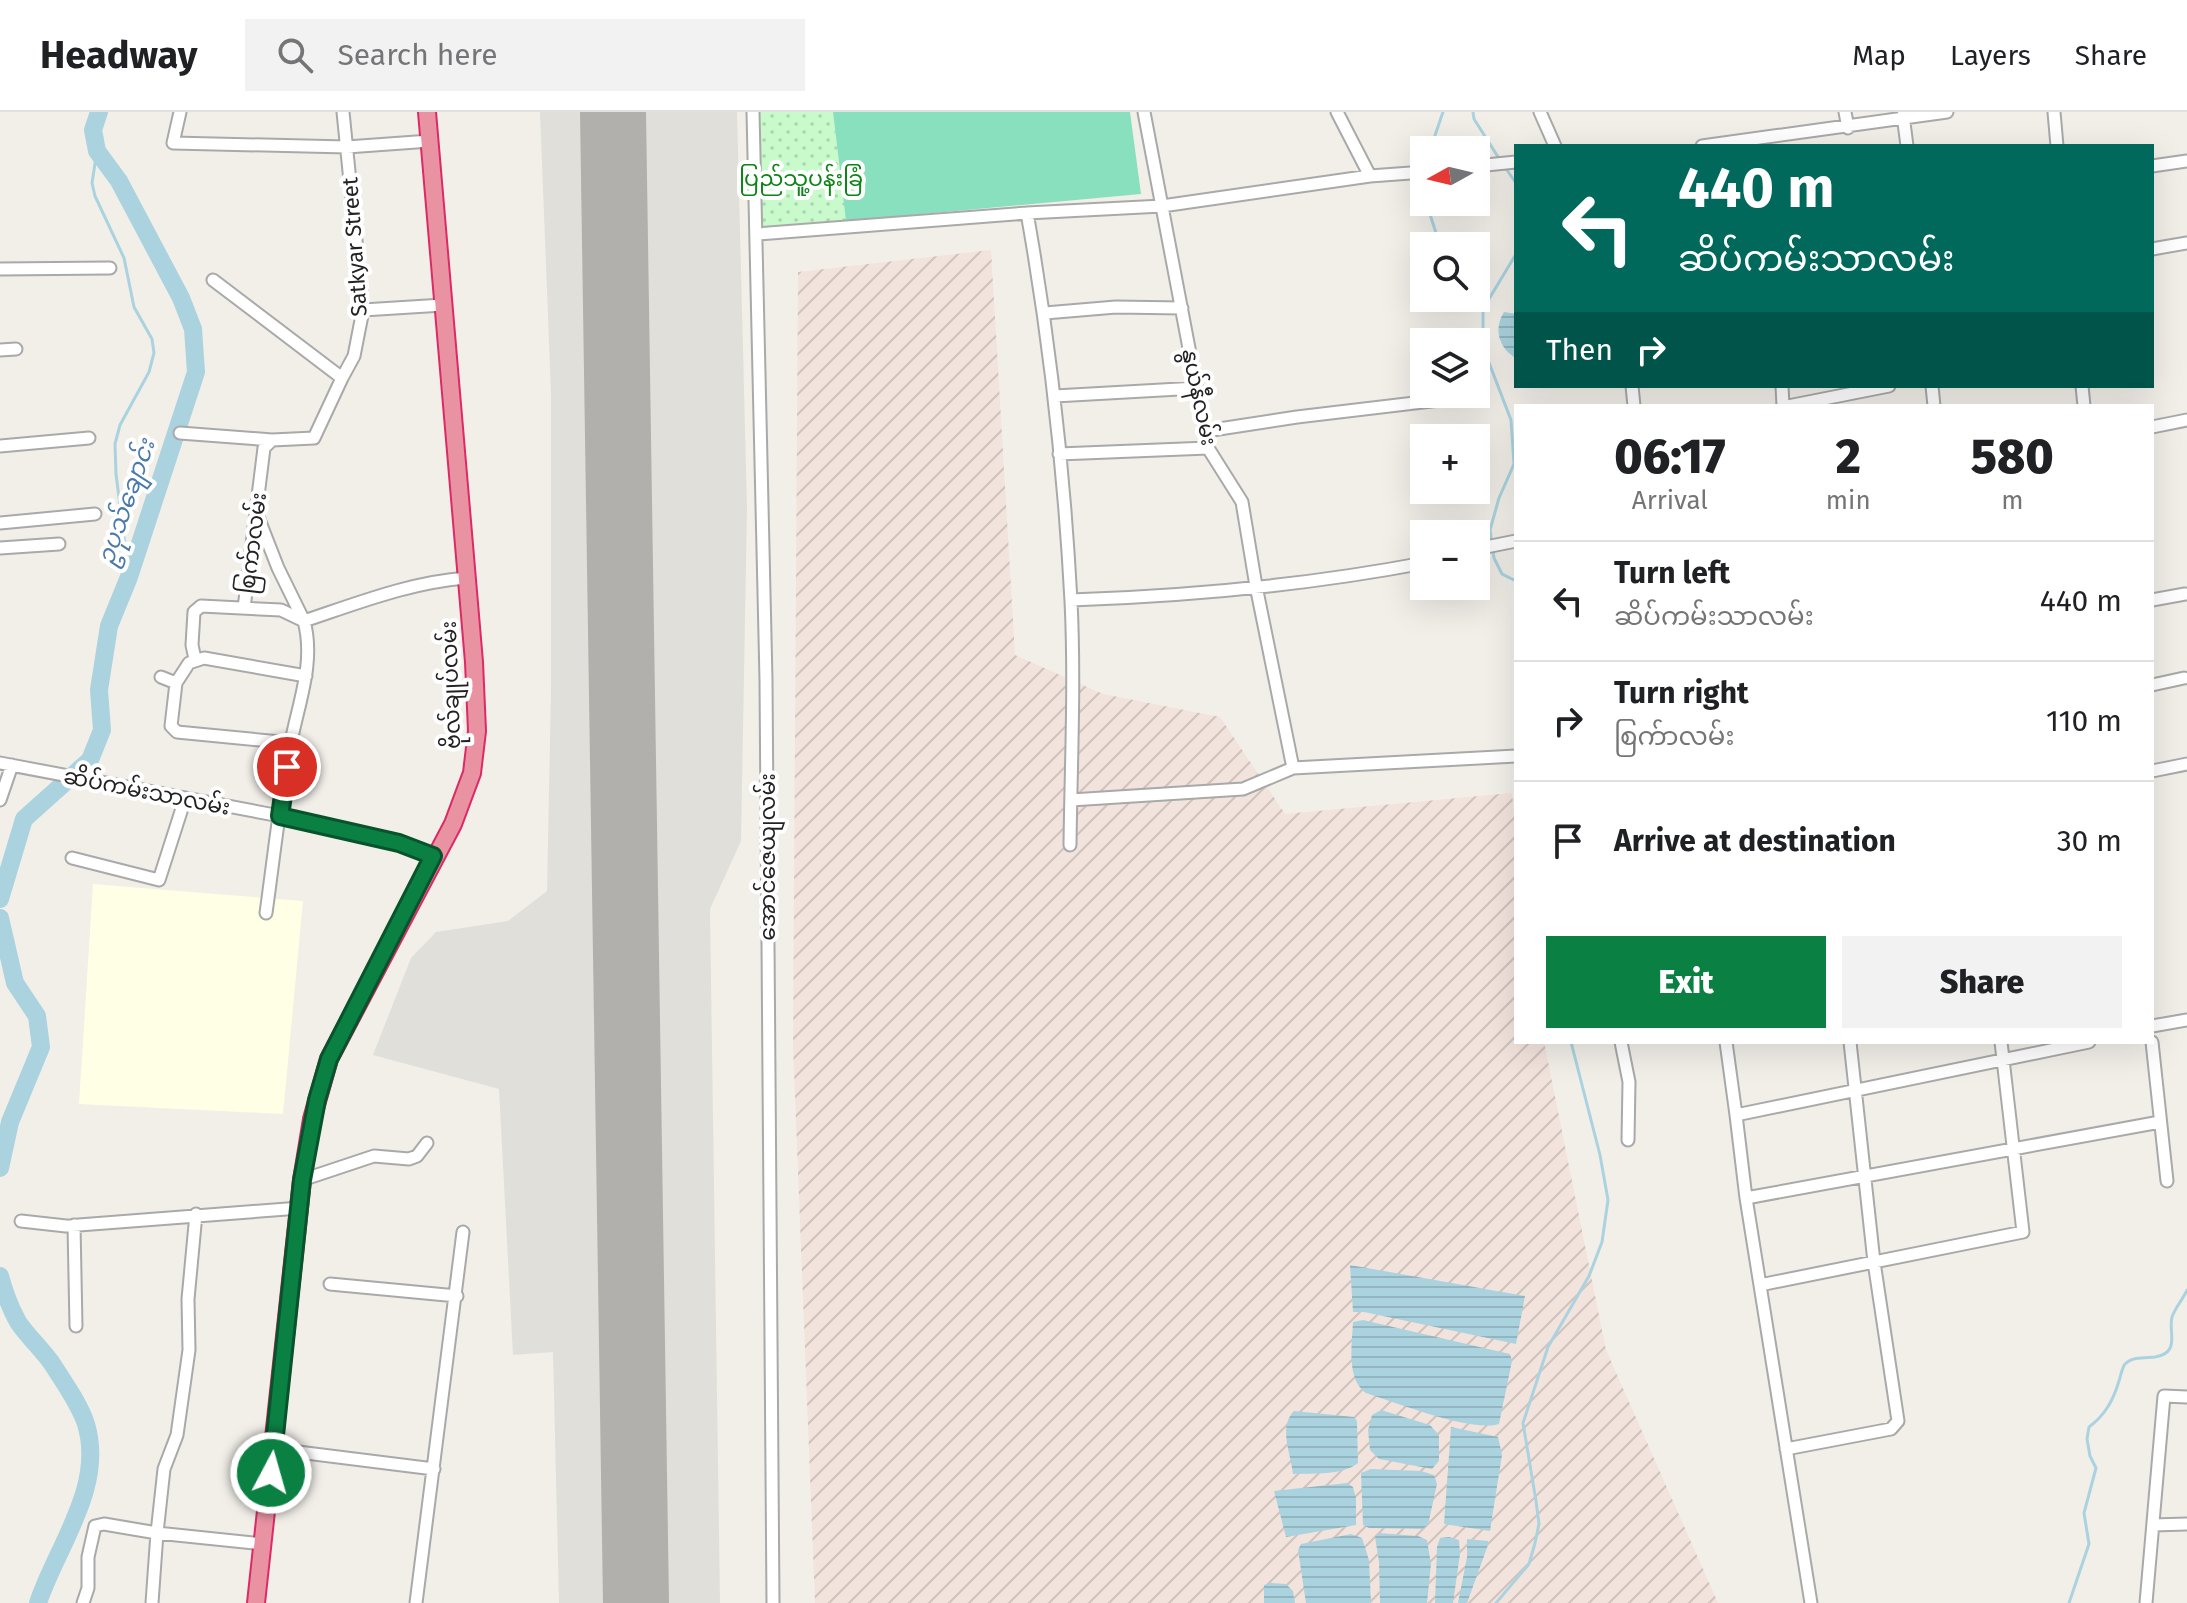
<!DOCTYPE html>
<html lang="en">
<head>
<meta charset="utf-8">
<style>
	body { margin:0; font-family:"Fira Sans","Noto Sans Myanmar",sans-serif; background:#f2f2f2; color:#202124; height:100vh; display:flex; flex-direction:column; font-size:30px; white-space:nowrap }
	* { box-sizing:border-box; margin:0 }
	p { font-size:26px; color:#757577 }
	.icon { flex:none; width:44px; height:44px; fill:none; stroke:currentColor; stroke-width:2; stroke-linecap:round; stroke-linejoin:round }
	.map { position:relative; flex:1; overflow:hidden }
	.panel { position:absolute; left:1514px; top:292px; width:640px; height:640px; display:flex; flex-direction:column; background:#fff; border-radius:0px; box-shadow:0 8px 32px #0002 }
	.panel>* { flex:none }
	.banner { position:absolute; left:1514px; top:32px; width:640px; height:244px; border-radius:0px; box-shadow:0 8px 32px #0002; background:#00695c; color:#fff; overflow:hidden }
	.needle { width:52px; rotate:262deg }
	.buttons { position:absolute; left:1410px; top:24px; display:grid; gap:16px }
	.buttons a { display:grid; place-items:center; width:80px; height:80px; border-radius:0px; background:#fff; box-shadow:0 8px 32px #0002; font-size:40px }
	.pin { position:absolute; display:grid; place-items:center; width:68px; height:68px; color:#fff; margin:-34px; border:4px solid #fff; border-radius:50%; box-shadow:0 2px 8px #0007 }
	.me { position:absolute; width:88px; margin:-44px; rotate:6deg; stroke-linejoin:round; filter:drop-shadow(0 0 6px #0008) }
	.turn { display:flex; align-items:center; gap:28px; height:168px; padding:0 32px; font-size:36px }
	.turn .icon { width:104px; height:104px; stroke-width:2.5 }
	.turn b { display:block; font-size:56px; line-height:68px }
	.then { display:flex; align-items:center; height:76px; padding:0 32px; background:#0003; gap:16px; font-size:30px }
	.eta { display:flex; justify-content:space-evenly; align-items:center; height:136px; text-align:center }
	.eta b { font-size:48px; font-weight:800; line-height:56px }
	.action { display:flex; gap:16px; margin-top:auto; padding:16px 32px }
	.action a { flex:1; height:92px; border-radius:0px; background:#0b8043; color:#fff; font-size:32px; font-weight:800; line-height:92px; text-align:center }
	.action a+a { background:#f2f2f2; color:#202124 }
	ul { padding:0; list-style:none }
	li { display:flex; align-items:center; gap:24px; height:120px; padding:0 32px; border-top:2px solid #e0e0e0 }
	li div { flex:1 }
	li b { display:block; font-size:30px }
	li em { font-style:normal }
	header { display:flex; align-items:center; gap:48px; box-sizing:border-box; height:112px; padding:0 40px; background:#fff; border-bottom:2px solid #e0e0e0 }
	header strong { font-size:38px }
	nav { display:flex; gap:44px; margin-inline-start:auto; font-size:28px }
	.search { width:560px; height:72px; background:#f2f2f2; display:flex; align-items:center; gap:20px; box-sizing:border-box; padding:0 28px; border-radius:0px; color:#757577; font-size:30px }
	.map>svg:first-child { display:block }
</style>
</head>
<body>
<header>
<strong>Headway</strong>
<div class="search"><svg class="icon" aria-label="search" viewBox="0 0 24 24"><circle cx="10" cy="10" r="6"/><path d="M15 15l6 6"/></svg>Search here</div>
<nav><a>Map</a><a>Layers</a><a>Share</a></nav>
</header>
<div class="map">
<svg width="2187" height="1491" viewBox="0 0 2187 1491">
	<defs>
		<pattern id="military-furrows" width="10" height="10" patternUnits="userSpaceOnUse" patternTransform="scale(2)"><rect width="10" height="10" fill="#f3e3dd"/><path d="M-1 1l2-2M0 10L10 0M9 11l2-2" fill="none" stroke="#d0c2bd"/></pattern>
		<pattern id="park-dots" width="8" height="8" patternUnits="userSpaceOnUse" patternTransform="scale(2)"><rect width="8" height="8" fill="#c8facc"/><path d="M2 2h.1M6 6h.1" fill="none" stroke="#acd6af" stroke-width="1.8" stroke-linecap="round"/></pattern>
		<pattern id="water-rules" width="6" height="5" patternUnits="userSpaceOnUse" patternTransform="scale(2)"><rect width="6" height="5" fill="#aad3df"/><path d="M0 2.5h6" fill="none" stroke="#92b5bf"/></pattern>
	</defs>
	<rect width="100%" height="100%" fill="#f2efe9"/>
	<path fill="#ffffe5" d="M 93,772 L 303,789 L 283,1002 L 79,992 Z"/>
	<path fill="url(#military-furrows)" d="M 991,138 L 1015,543 L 1103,582 L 1220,605 L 1285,702 L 1512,681 L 1516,720 L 1516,930 L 1544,930 L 1606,1238 L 1718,1491 L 815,1491 L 793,933 L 798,160 Z"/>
	<path fill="#e1dfda" d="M 540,0 L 737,0 L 747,396 L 741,729 L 710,797 L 720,1491 L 559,1491 L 553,1240 L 513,1243 L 499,977 L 373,943 L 411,846 L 436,820 L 508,809 L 547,779 L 551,580 L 551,281 Z"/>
	<path fill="url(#park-dots)" d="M 759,0 L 833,0 L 846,109 L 762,115 Z"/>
	<path fill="#88e0be" d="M 833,0 L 1130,0 L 1141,82 L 846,109 Z"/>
	<path fill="url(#water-rules)" d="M 1504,200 L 1516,202 L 1516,246 C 1499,237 1493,217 1504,200 Z
		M 1350,1153 L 1525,1184 L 1516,1232 L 1364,1200 L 1353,1200 Z
		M 1363,1208 L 1510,1242 L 1512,1249 L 1499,1312 C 1473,1321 1394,1290 1366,1281 C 1346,1267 1352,1232 1353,1210 Z
		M 1381,1298 L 1430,1313 L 1439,1323 L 1439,1349 L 1432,1357 L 1379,1347 L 1370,1338 L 1368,1318 L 1372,1303 Z
		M 1294,1299 L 1354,1305 L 1357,1309 L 1358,1351 C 1341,1364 1314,1361 1293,1362 C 1291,1342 1278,1315 1294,1299 Z
		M 1451,1315 L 1498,1325 L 1502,1343 L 1490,1419 L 1444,1412 Z
		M 1371,1357 L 1421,1359 L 1434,1363 L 1437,1372 L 1428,1413 L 1422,1417 L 1369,1416 L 1363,1413 L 1361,1361 Z
		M 1347,1371 L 1353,1375 L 1356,1386 L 1356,1413 L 1286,1425 L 1274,1379 Z
		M 1379,1421 L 1418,1424 L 1427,1428 L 1431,1452 L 1427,1491 L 1380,1491 L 1379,1450 L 1375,1425 Z
		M 1351,1422 L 1362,1426 L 1369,1448 L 1371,1491 L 1306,1491 L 1298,1438 L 1301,1432 Z
		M 1449,1425 L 1459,1428 L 1460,1442 L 1453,1491 L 1435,1491 L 1437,1435 L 1440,1426 Z
		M 1467,1427 L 1488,1429 L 1488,1433 L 1467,1491 L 1458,1491 L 1467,1445 Z
		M 1271,1471 L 1286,1472 L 1293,1479 L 1295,1491 L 1264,1491 L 1264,1473 Z"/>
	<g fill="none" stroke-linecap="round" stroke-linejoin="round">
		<path stroke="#aad3df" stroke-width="3" d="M 1473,0 L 1474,7 L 1500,48
			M 1430,38 L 1443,0
			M 97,39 L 92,71 L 95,84 L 124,146 L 134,195 L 152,227 L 154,241 L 149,260 L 120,313 L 115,332 L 116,362 L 129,465
			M 1504,54 L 1516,71
			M 1426,90 L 1436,121 L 1443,134
			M 1516,142 L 1483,197 L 1483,235 L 1511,308 L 1514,352 L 1499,386 L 1490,418 L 1494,446 L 1502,462 L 1516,469
			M 1476,177 L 1483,197
			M 1496,1491 L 1529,1452 L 1535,1431 L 1539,1412 L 1536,1389 L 1523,1311 L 1548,1235 L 1589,1164 L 1602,1130 L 1608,1088 L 1600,1043 L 1571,930
			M 2069,1491 L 2089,1432 L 2084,1401 L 2096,1356 L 2090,1344 L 2087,1327 L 2089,1315 C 2105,1303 2113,1289 2119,1269 C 2121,1263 2122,1256 2125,1252 C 2133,1244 2146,1246 2155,1245 C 2181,1241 2168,1220 2172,1205 C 2175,1196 2183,1187 2187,1178"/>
		<path stroke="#aad3df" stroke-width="18" d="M 0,787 L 24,707 L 90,648 L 102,618 L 99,578 L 109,514 L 129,465 L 196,260 L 193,217 L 181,186 L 119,69 L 97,39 L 93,18 L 99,0
			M 0,806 L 15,871 L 37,904 L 41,935 L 10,1010 L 0,1056
			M 0,1164 C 4,1179 11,1197 18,1210 C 28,1225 43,1238 53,1253 C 64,1271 79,1291 86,1312 C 105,1375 57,1434 38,1491"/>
		<path stroke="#b1b0ac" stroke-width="66" d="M 613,0 L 636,1491"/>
		<g stroke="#a9a9a9" stroke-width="15">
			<path id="minor" d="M 180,0 L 173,31 L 347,35 L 430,29
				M 753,0 L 766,568 L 773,1491
				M 1144,0 L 1208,336 L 1242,390 L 1256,474 L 1293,656
				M 1337,0 L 1370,64
				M 1540,0 L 1555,34
				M 1845,0 L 1848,16
				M 2054,0 L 2057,34
				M 1903,3 L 1907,34
				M 1702,34 L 1947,0
				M 1476,54 L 1516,50
				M 2152,54 L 2187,49
				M 1027,101 C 1050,229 1064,359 1071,489 C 1075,570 1071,652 1070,733
				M 757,122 L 1027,101 L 1162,94 L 1370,64 L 1424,60
				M 2152,137 L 2187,131
				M 0,157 L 110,156
				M 213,168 L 342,266 L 314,326 L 272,328 L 264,336 L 244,496
				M 363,198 L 443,193
				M 1045,201 L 1116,195 L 1182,196
				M 0,238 L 16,237
				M 342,266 L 354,244 L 363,198 L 343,0
				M 1632,274 L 1634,294
				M 1782,274 L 1783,294
				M 1932,274 L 1934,294
				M 2082,274 L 2084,294
				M 1055,284 L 1197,276
				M 1788,294 L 1889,274
				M 2152,315 L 2187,308
				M 1206,319 L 1297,305 L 1465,285
				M 180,321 L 272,328
				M 0,334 L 89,326
				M 1059,342 L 1208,336
				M 258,405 L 278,456 L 304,509 C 358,491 411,470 467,466
				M 0,411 L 95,402
				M 0,436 L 59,432
				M 1476,437 L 1516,429
				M 1071,488 C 1188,484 1308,473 1424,451
				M 2152,488 L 2185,482
				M 195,547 L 192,533 L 194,500 L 201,494 L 281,498 L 304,509 C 315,550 299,589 291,630 C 280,686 274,744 266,801
				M 161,565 L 176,571 L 189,551 L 204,546 L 306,564
				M 176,571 L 171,614 L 177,620 L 291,631
				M 2152,573 L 2184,566
				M 0,651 L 280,704 L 399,731 L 433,744
				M 2152,659 L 2187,652
				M 0,688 L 12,653
				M 1071,688 L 1243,677 L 1293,656 L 1516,644
				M 72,746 L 159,768 L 185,687
				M 2152,914 L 2187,908
				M 1621,930 L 1629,970 L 1628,1028
				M 1726,930 L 1736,1003 L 2089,930
				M 2152,930 L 2167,1069
				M 1736,1003 L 1746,1086 L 1811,1491
				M 302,1068 L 374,1044 L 409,1047 L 417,1044 L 427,1031
				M 1746,1086 L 2160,1010
				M 196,1102 L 188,1187 L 189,1238 L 177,1323 L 164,1357 L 157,1421 L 264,1432
				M 21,1109 L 66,1114 L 300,1096
				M 74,1113 L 76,1214
				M 330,1172 L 457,1184
				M 1760,1173 L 2023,1120 L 2001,930
				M 274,1337 L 434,1357
				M 1786,1337 L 1891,1317 L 1898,1309 L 1874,1150 L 1850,930
				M 2153,1413 L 2187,1412
				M 83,1491 L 88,1476 L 88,1445 L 95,1414 L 104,1412 L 157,1421 L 152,1491
				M 416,1491 L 463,1120
				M 2146,1491 L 2164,1284 L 2187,1285"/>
		</g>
		<g stroke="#dc2a67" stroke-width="20">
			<path id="highway" d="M 256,1491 L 302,1068 L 312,1007 L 329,947 L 453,712 L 466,677 L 472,661 L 477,619 L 474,550 L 427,0"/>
		</g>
		<use href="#minor" stroke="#fff" stroke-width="11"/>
		<use href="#highway" stroke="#e892a2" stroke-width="16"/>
	</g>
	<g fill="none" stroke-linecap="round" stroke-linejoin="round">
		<g stroke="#07532c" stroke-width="20">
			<path id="route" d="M 271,1361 L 302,1068 L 317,988 L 329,947 L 433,744 L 399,731 L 280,704 L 287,655"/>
		</g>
		<use href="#route" stroke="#0b8043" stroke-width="14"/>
	</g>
	<g text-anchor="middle" stroke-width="8" stroke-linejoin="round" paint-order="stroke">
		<g font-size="22" fill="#0c8416" stroke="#fff">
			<text x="801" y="74">ပြည်သူ့ပန်းခြံ</text>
		</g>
		<g font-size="22" fill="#222" stroke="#fff">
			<text transform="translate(354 135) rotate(-94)" y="8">Satkyar Street</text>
			<text transform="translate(1200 285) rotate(78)" y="8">နွယ်နီလမ်း</text>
			<text transform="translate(252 431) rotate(-83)" y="8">စြက်ာလမ်း</text>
			<text transform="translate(450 573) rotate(-92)" y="8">ဗိုလ်ချုပ်လမ်း</text>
			<text transform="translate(147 679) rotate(11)" y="8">ဆိပ်ကမ်းသာလမ်း</text>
			<text transform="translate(767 745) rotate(-90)" y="8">အောင်ဇေယျလမ်း</text>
		</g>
		<g font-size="24" font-style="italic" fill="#4a7aab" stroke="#fff">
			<text transform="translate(126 390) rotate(-71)" y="8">ဥပုသ်ချောင်း</text>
		</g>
	</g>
</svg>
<div class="buttons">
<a><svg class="needle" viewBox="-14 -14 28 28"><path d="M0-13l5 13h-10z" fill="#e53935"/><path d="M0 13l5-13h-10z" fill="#757577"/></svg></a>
<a><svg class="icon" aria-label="search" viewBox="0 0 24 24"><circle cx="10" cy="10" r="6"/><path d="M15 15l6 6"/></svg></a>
<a><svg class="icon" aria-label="layers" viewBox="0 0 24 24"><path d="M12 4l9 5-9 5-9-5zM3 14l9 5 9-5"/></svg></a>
<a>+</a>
<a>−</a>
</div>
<div class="pin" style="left:287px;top:655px;background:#d93025"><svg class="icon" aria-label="arrive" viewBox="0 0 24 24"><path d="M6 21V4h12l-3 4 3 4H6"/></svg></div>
<svg class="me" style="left:271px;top:1361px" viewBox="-20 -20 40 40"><circle r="17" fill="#0b8043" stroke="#fff" stroke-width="3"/><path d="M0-11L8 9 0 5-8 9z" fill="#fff"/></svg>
<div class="banner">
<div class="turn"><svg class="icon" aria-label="left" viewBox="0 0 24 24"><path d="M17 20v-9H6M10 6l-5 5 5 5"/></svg><div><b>440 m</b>ဆိပ်ကမ်းသာလမ်း</div></div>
<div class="then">Then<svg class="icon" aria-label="right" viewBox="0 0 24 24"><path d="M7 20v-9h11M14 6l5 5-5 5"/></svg></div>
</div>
<section class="panel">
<div class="eta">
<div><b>06:17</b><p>Arrival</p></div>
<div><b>2</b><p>min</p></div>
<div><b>580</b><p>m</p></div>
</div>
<ul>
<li><svg class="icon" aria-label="left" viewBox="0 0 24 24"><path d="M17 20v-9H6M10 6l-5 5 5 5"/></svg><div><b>Turn left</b><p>ဆိပ်ကမ်းသာလမ်း</p></div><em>440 m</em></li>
<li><svg class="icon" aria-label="right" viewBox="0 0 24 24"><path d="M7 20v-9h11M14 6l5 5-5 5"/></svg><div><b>Turn right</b><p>စြက်ာလမ်း</p></div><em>110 m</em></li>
<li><svg class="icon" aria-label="arrive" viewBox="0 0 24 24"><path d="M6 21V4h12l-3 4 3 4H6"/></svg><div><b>Arrive at destination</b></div><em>30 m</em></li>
</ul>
<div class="action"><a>Exit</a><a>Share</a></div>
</section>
</div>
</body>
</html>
